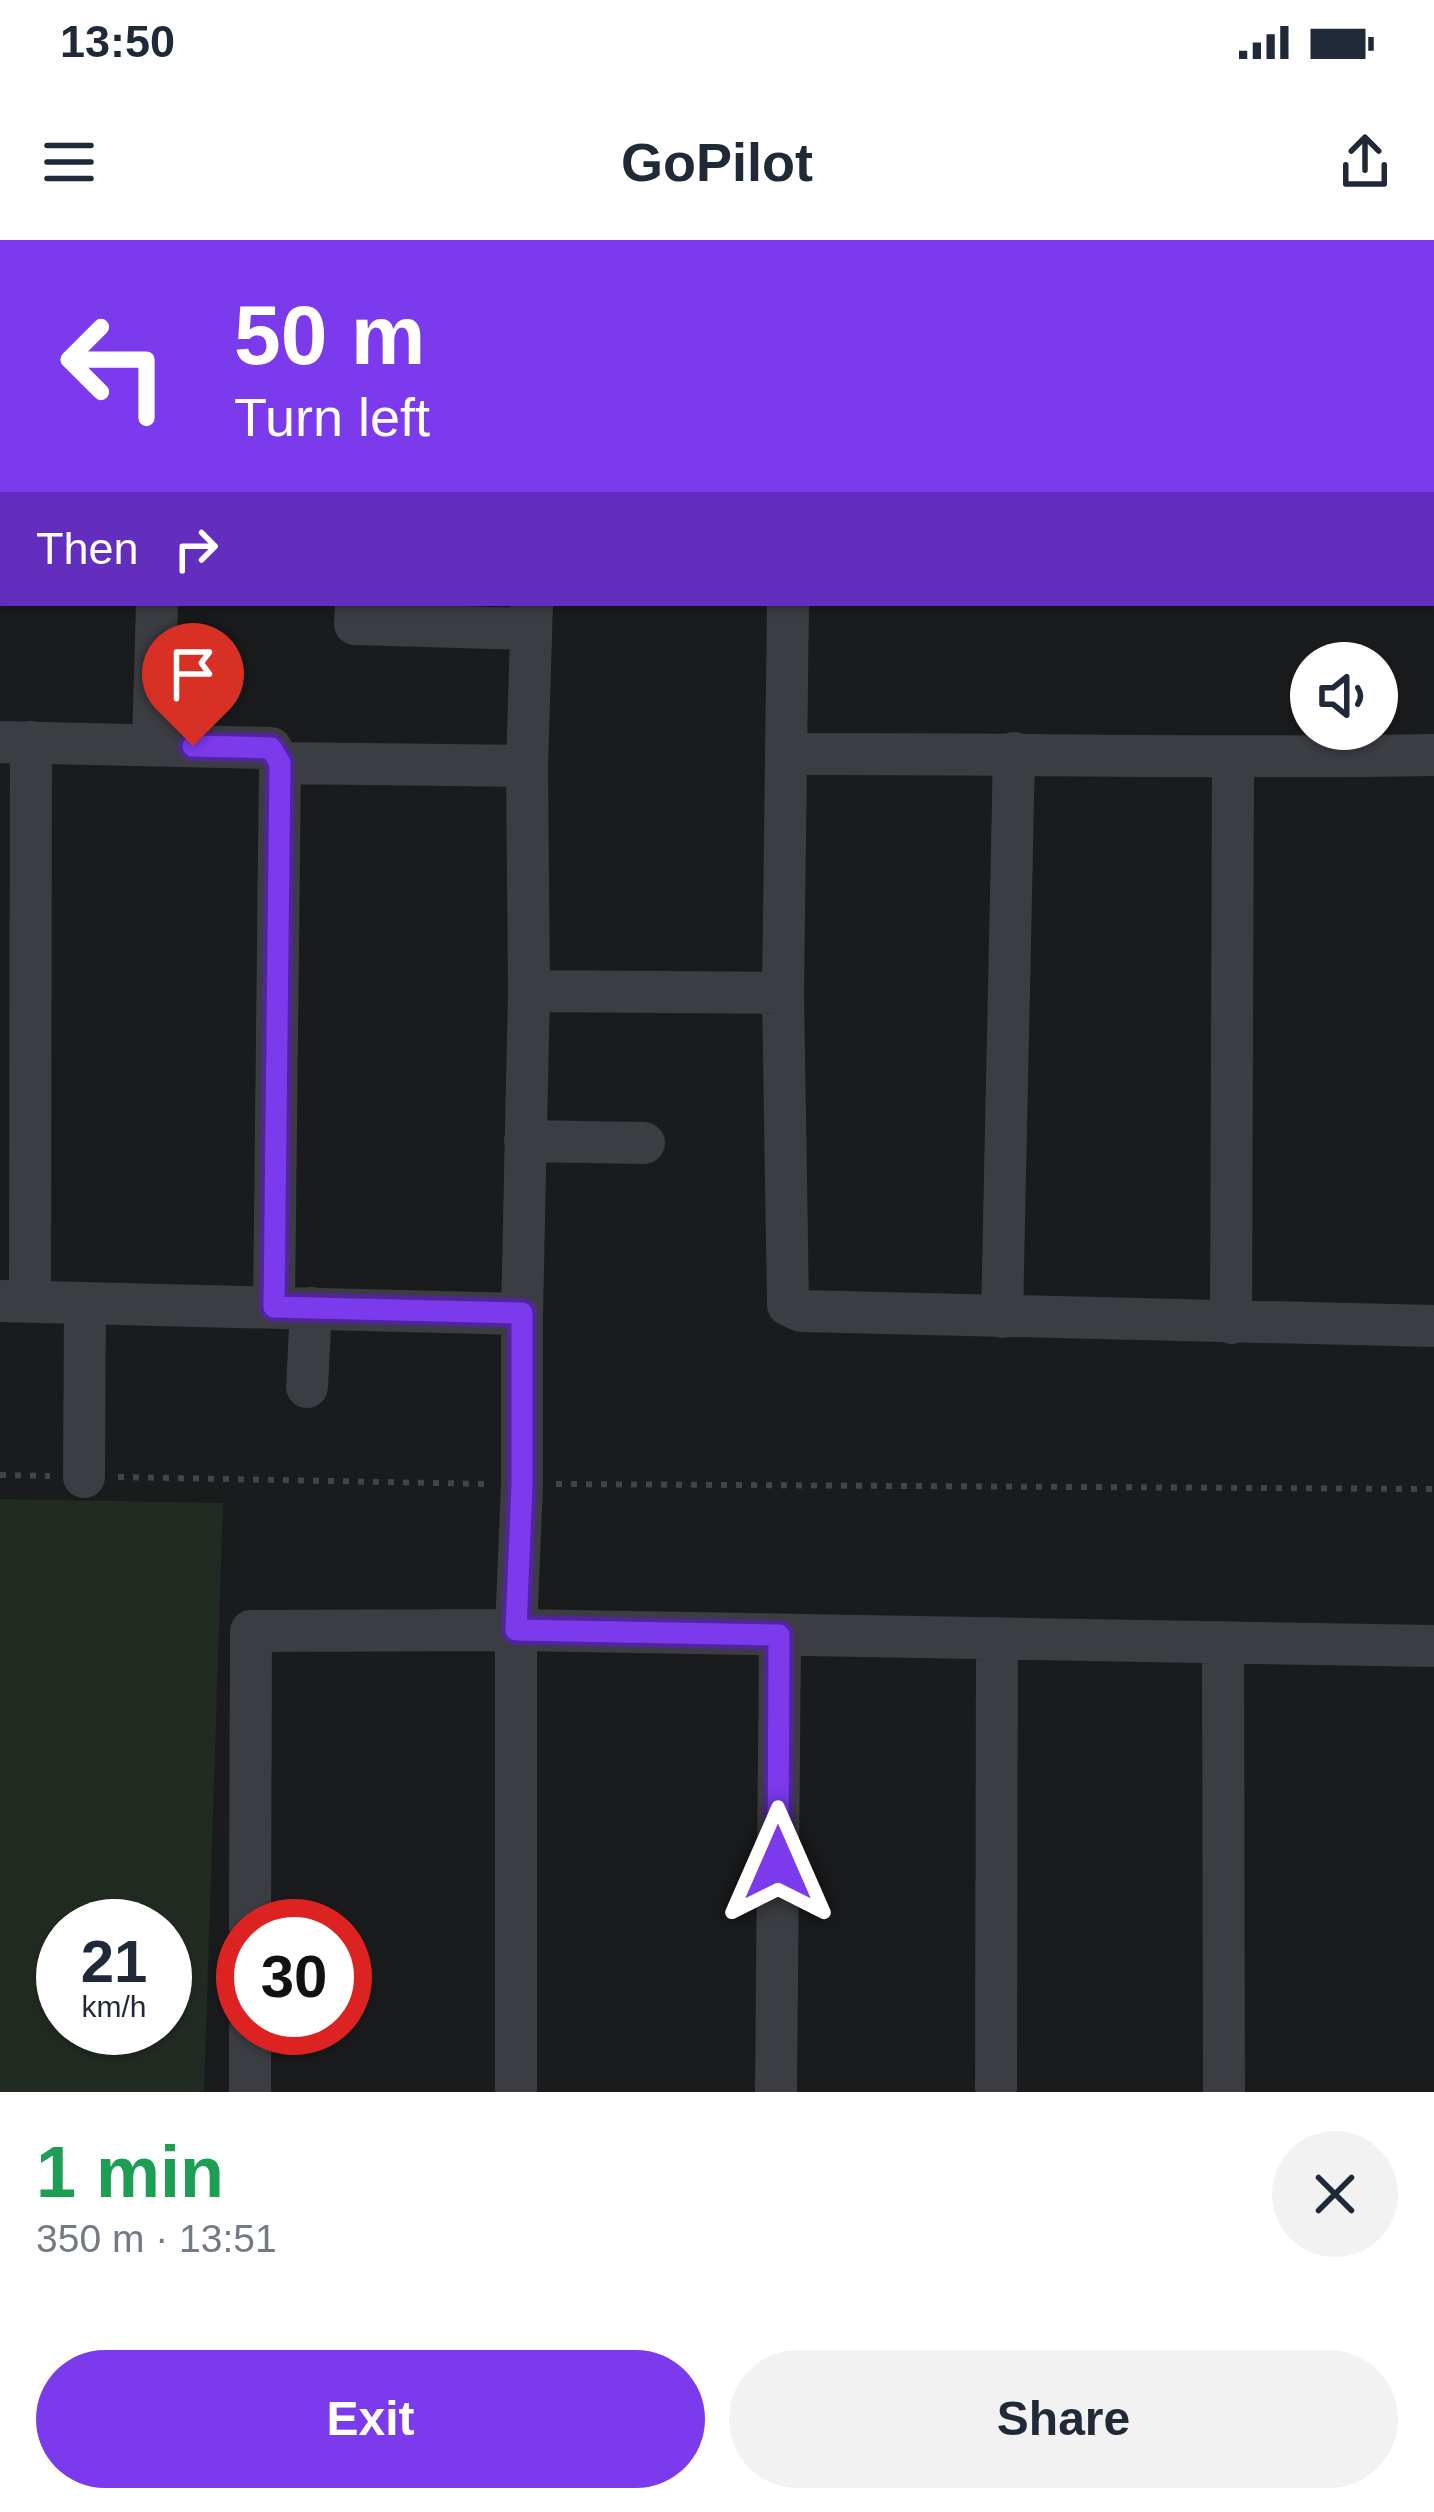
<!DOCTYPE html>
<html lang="en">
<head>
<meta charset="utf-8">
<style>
	body { margin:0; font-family:Helvetica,sans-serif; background:#f2f2f3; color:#1f2937; height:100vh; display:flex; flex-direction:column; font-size:45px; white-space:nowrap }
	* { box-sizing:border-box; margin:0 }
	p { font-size:39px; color:#747a83 }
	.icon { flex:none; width:66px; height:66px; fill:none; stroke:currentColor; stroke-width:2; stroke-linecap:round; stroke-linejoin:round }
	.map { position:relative; height:1852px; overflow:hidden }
	.drawer { display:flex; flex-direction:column; background:#fff; flex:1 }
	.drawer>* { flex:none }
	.top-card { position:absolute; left:0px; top:0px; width:1434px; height:366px; box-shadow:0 3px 9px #0004; background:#7c3aed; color:#fff; overflow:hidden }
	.controls { position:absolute; left:1290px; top:402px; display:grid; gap:24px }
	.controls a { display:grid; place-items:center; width:108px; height:108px; border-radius:50%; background:#fff; box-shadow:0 3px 9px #0004; font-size:60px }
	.speed { position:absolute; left:36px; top:1659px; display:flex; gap:24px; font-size:60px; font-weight:700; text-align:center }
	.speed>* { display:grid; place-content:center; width:156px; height:156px; border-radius:50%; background:#fff; box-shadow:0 3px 9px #0004; line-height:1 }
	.speed small { font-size:30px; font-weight:400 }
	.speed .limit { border:18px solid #d22; background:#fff; color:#111 }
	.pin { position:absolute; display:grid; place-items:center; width:102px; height:102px; color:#fff; margin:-123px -51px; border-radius:50% 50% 50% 0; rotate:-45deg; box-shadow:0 0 12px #0007 }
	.pin .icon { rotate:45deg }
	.me { position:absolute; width:132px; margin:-66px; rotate:0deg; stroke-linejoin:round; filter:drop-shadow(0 0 9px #0008) }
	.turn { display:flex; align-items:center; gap:42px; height:252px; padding:0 36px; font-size:54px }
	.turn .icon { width:156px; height:156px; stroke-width:2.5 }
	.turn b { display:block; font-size:84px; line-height:102px }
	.then { display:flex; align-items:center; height:114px; padding:0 36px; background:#0003; gap:24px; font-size:45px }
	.round { display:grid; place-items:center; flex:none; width:126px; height:126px; border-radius:63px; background:#f2f2f3 }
	.headline { display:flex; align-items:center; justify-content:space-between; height:204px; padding:0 36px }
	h1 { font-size:72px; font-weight:700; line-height:90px; color:#1e9e55 }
	.primary-button { display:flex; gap:24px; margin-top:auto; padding:24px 36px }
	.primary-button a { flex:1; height:138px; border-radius:72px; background:#7c3aed; color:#fff; font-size:48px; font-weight:700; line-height:138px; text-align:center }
	.primary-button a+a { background:#f2f2f3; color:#1f2937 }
	.status { display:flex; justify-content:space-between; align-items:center; height:84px; padding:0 60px; background:#fff; direction:ltr }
	.status svg { height:33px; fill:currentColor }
	header { display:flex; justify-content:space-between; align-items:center; height:156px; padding:0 36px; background:#fff; font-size:54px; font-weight:700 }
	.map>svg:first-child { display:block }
</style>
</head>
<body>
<div class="status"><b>13:50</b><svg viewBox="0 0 49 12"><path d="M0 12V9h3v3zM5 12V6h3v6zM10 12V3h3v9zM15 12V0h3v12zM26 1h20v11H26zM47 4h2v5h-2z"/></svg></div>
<header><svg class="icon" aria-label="menu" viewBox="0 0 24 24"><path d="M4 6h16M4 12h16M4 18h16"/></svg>GoPilot<svg class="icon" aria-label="share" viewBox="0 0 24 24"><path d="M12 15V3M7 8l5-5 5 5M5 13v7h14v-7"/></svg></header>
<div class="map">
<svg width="1434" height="1852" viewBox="0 0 1434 1852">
	<rect width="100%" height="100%" fill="#1a1b1d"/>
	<path fill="#222b22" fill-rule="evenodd" d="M 0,1259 L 223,1263 L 204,1852 L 0,1852 ZM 63,1686 L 165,1686 L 165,1788 L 63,1788 Z"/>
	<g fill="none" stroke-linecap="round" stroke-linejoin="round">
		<path stroke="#414549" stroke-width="6" stroke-dasharray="6 9" stroke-linecap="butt" d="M 0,1235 L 50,1236
			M 118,1237 L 488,1244
			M 556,1244 L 1434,1249"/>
		<path stroke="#3b3d42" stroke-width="42" d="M 74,0 L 122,3
			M 275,3 L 275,0
			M 538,3 L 538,0
			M 792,3 L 792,0
			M 1236,3 L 1236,0
			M 1431,11 L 1434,11
			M 0,249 L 3,249
			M 1431,266 L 1434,266
			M 356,363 L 355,384 L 531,389
			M 788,363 L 783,753 L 788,1065 L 801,1071 L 1434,1086
			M 0,502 L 271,508 L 280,523 L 274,1067
			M 153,504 L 157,363
			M 788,514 C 1003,513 1218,519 1434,515
			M 280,523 L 527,526
			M 529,751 L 783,753
			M 525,901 L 644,903
			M 0,1061 L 522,1074
			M 30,1061 L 31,502
			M 1002,1077 L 1014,513
			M 1231,1083 L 1233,518
			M 307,1147 L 311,1068
			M 84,1237 L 85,1063
			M 1223,1402 L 1224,1852
			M 250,1686 L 251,1391 L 516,1390 L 1434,1406
			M 250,1852 L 250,1788
			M 516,1852 L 516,1390 L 522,1244 L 522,1074 L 529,751 L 527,526 L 532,363
			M 776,1852 L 780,1395
			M 996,1852 L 997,1398"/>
	</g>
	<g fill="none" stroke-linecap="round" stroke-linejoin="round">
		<g stroke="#51269a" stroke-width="30">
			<path id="route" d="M 193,506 L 271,508 L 280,523 L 274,1067 L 522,1073 L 522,1244 L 516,1390 L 779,1395 L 778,1623"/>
		</g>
		<use href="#route" stroke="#7c3aed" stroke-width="21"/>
	</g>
</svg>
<div class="controls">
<a><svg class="icon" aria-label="sound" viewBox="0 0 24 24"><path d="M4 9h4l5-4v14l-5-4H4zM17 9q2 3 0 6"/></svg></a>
</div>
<div class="speed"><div>21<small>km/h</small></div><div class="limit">30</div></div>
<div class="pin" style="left:193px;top:506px;background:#d93025"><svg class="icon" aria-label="arrive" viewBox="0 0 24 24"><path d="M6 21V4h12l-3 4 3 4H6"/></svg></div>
<svg class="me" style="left:778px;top:1623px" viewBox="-20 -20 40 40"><path d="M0-17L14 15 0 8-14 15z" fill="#7c3aed" stroke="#fff" stroke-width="4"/></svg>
<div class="top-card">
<div class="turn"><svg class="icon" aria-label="left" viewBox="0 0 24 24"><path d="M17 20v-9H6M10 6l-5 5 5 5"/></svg><div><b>50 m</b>Turn left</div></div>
<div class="then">Then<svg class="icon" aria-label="right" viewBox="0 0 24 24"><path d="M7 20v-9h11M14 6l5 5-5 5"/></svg></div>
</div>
</div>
<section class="drawer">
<div class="headline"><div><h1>1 min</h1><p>350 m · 13:51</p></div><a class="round"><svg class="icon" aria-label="close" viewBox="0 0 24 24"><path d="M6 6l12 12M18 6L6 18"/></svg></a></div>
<div class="primary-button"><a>Exit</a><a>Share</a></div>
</section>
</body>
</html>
